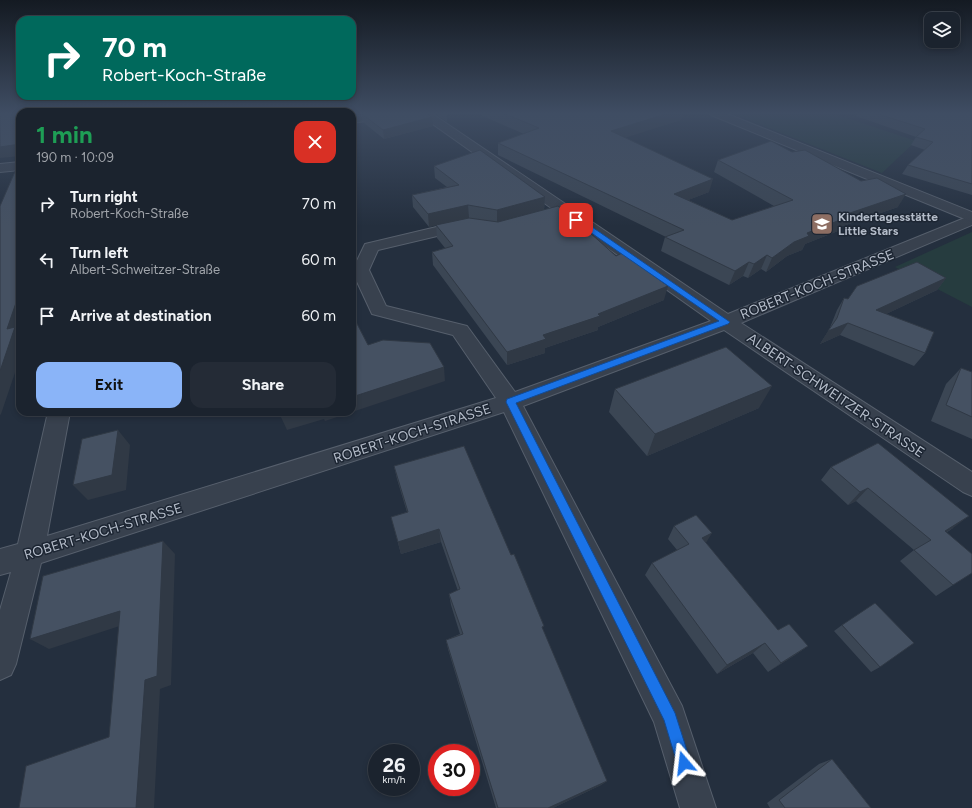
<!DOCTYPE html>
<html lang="en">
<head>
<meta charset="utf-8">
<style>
	body { margin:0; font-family:Figtree,sans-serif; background:#242b36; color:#f1f3f6; height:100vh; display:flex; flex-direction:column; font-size:15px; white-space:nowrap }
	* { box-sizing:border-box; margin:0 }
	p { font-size:13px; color:#a0a4aa }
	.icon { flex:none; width:22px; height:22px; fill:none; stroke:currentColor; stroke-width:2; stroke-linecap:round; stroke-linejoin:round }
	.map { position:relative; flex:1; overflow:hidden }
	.panel { position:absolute; left:16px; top:108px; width:340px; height:308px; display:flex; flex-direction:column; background:#1b232e; border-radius:12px; box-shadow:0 2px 6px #0003,0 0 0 1px #39404a }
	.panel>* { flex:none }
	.banner { position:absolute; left:16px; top:16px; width:340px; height:84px; border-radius:12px; box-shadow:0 2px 6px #0003,0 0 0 1px #39404a; background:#00695c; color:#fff; overflow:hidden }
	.controls { position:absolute; left:924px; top:12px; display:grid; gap:8px }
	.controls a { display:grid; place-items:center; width:36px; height:36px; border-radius:8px; background:#1b232e; box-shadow:0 2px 6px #0003,0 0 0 1px #39404a; font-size:20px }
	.speed { position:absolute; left:368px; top:744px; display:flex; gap:8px; font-size:20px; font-weight:700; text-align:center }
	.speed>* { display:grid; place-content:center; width:52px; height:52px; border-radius:50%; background:#1b232e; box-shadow:0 2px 6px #0003,0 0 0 1px #39404a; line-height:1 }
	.speed small { font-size:10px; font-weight:400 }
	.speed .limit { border:6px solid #d22; background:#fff; color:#111 }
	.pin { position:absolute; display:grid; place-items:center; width:34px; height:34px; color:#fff; margin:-17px; border-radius:8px; box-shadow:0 2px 6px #0006 }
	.me { position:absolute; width:44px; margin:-22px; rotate:343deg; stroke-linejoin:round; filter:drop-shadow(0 0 3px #0008) }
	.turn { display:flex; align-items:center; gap:14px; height:84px; padding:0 20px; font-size:18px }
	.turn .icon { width:52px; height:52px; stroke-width:2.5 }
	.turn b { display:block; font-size:28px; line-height:34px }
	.round { display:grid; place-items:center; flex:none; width:42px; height:42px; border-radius:12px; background:#242b36 }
	.head { display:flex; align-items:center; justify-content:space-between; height:68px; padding:0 20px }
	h1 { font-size:24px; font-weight:700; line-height:30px; color:#1e9e55 }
	.action { display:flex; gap:8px; margin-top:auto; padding:8px 20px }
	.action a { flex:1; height:46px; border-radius:12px; background:#8ab4f8; color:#111; font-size:16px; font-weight:700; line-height:46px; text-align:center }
	.action a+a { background:#242b36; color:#f1f3f6 }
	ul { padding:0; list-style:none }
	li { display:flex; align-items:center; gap:12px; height:56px; padding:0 20px }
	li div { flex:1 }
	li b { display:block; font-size:15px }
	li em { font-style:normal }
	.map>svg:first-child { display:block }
</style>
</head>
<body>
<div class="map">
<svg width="972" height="808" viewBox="0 0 972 808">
	<rect width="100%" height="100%" fill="#242f3e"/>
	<path fill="#263c3f" d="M 731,113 L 832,113 L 916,141 L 882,173 Z
		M 972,232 L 972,307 L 895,267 Z"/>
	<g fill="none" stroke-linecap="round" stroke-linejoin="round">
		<g stroke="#565f6c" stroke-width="2">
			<path id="minor" d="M 376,113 L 406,113 L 400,116 L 352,123 L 352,117 Z
				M 417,113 L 431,113 L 728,314 L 972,215 L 972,225 L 741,323 L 972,472 L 972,496 L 963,492 L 724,330 L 523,406 L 682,706 L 716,808 L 680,808 L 654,722 L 504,412 L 41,563 L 16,664 L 11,675 L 0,680 L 0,610 L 11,572 L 0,575 L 0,549 L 18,544 L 48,412 L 70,412 L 47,536 L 496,398 L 453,335 L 372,314 L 352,271 L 365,244 L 466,220 L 471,222 L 474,225 L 471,228 L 378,250 L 369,270 L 386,306 L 467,326 L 515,392 L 711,321 Z
				M 20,162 L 20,170 L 0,172 L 0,164 Z"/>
		</g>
		<g stroke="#565f6c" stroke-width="2">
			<path id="tertiary" d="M 709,113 L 725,113 L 972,212 L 972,222 L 711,115 Z"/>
		</g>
		<use href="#minor" fill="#38414e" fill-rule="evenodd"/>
		<use href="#tertiary" fill="#38414e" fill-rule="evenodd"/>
	</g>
	<path fill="#3b4654" d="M 434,113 L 447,113 L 447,122 Z
		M 476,113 L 683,113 L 681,120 L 625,137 L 709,192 L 688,200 L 732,220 L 774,206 L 714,172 L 718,160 L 792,152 L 898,207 L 840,227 L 838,231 L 805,244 L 802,250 L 787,256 L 766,272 L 761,269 L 748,278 L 743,276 L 729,285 L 661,251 L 665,237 L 666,237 L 498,155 L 498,143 L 524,134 Z
		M 858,113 L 972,113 L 972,195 L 902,174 L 908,165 L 925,150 L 911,145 L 916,137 L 856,116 Z
		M 362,114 L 433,126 L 384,139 L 364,123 Z
		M 434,166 L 545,197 L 544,210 L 664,300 L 598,327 L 598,330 L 545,348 L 545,353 L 507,365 L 433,265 L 432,252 L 445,248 L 437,238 L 436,225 L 429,227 L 413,207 L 412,195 L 447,187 L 435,178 Z
		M 946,278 L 937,290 L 886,314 L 925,353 L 914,366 L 840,335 L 820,344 L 829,330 L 837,310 L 844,298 L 848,299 Z
		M 961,368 L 972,372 L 972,439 L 931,421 L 946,384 Z
		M 615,389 L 759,408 L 647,456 L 609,412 Z
		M 394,466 L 543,630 L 607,781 L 601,785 L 553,808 L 496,808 L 448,649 L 446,640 L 460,634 L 451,605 L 449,594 L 458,591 L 441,542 L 401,554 L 391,517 L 407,512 L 397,479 Z
		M 831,467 L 953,528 L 946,533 L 953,585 L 936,596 L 900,561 L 914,550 L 856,501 L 848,505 L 821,480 Z
		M 674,526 L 706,543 L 778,630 L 808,646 L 795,655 L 768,672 L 753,653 L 717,674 L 645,575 L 652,563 L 677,550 L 668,539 Z
		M 842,625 L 880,667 L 871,672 L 834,631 Z
		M 832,759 L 871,808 L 770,808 L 767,803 L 819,764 Z"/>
	<path fill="#303945" d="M 354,113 L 366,113 L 354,115 Z
		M 669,113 L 683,113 L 681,120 L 609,143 L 611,131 Z
		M 432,117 L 433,126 L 384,139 L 383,130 Z
		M 20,144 L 20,156 L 0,158 L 0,147 Z
		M 713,179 L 709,192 L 670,207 L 674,194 Z
		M 906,194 L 898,207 L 840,227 L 838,231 L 805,244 L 802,250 L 787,256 L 766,272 L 772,258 L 807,233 L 844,215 Z
		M 545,197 L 544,210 L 497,222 L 497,210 Z
		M 468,205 L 469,218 L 429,227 L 428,214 Z
		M 767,255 L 761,269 L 748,278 L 754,264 Z
		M 749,262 L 743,276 L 729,285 L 735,271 Z
		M 946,278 L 937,290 L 867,323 L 876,310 Z
		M 668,286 L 664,300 L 598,327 L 598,330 L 545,348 L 545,353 L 507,365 L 507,352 L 543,335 L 598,314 Z
		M 20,288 L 20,358 L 1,414 L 0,415 L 0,371 L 7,329 Z
		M 848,323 L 840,335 L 820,344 L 828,331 Z
		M 444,367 L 445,381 L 325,421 L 324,419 L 287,430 L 281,417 L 297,412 L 352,412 L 352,397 Z
		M 772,386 L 759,408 L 647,456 L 655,434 Z
		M 118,430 L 130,445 L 126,490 L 88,500 L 73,485 Z
		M 868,488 L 856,501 L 848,505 L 860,492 Z
		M 969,516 L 953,528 L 929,543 L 945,531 Z
		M 439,529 L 441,542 L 401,554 L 398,542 Z
		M 712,533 L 704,546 L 702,538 Z
		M 163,541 L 175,554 L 171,685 L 160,689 L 154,808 L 136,808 L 145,680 Z
		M 120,611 L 135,621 L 49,649 L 30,639 Z
		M 765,643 L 753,653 L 717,674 L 727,665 Z
		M 808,646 L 795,655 L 768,672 L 781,663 Z
		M 607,781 L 601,785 L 553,808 L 548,808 Z"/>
	<path fill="#455162" stroke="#303945" d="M 0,113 L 20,113 L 20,144 L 0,147 Z
		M 368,113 L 426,113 L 432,117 L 383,130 L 362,114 Z
		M 503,113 L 669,113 L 611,131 L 713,179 L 674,194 L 732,220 L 793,200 L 718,160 L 771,141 L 792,152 L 805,150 L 861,181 L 877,178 L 906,194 L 844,215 L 845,218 L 807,233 L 809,236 L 794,242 L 772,258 L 767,255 L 754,264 L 749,262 L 735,271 L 665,237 L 684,230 L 498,143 L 539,128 Z
		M 875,113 L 972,113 L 972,184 L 908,165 L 933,142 L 916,137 L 925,129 Z
		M 480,150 L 545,197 L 497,210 L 468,205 L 428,214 L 412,195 L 459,185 L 434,166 Z
		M 20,160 L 20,288 L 17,295 L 19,294 L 7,329 L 15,327 L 0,371 L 0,206 Z
		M 558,206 L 571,216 L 616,256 L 622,253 L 668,286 L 598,314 L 600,316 L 543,335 L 546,339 L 507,352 L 432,252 L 453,246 L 436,225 L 469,218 L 498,222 Z
		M 917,262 L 946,278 L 876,310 L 934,332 L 925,353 L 848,323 L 828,331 L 837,318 L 844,298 L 848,299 L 857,286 Z
		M 352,314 L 368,345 L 383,340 L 430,343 L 444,367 L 352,397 Z
		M 726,347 L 772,386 L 655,434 L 615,389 Z
		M 961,368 L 972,372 L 972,417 L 946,405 Z
		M 280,412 L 297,412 L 281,417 Z
		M 118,430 L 112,475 L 73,485 L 82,439 Z
		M 878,443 L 969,516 L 945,531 L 972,554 L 972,573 L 953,585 L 914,550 L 931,540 L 868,488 L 860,492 L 831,467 Z
		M 464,446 L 511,555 L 514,554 L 544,626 L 542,627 L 607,781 L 548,808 L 498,808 L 446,640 L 463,634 L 449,594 L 460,589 L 439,529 L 398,542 L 391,517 L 408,512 L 394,466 Z
		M 696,515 L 712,533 L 702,538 L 778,630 L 789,624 L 808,646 L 781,663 L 765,643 L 727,665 L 652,563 L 689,544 L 674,526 Z
		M 163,541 L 157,676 L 145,680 L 136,808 L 19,808 L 26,766 L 109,737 L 120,611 L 30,639 L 43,576 Z
		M 875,603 L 914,643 L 880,667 L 842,625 Z
		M 832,759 L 871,808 L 785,808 L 779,800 Z"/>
	<linearGradient id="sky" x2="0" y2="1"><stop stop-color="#141a22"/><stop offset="0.5" stop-color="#3f4d63"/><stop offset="1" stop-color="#3f4d63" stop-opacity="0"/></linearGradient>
	<rect width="972" height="226" fill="url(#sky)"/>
	<path fill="#1a73e8" stroke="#114b97" d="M 574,218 L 579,218 L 730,322 L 728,324 L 516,403 L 675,713 L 691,763 L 689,768 L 684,770 L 679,768 L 677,763 L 664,720 L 506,402 L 507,399 L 719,321 L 574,221 Z"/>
	<defs>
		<g id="school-square" transform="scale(1.15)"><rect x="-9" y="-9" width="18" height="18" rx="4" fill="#8d6e63" stroke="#1d2633"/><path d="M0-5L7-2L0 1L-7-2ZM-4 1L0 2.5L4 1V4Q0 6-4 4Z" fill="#fff"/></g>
	</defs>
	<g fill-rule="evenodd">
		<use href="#school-square" x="822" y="224"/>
	</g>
	<g text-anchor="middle" stroke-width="3" stroke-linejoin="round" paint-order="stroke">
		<g font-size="12" font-weight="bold" fill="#b4bcc9" stroke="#1d2633" text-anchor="start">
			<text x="838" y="221">Kindertagesstätte<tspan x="838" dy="14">Little Stars</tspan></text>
		</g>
		<g font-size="14" fill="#b4bcc9" stroke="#1d2633">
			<text transform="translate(817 284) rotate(-22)" y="5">ROBERT-KOCH-STRASSE</text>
			<text transform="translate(836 395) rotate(34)" y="5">ALBERT-SCHWEITZER-STRASSE</text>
			<text transform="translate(412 433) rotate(-18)" y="5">ROBERT-KOCH-STRASSE</text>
			<text transform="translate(103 531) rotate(-17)" y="5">ROBERT-KOCH-STRASSE</text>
		</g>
	</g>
</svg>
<div class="controls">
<a><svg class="icon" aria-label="layers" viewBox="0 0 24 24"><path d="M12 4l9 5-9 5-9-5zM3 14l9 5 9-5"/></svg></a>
</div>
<div class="speed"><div>26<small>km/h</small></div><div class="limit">30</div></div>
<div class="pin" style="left:576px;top:220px;background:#d93025"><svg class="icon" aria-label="arrive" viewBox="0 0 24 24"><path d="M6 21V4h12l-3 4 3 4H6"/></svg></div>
<svg class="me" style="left:684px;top:763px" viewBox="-20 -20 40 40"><path d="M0-17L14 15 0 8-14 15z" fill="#1a73e8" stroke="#fff" stroke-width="4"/></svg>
<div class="banner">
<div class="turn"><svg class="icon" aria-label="right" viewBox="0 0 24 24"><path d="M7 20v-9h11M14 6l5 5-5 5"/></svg><div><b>70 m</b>Robert-Koch-Straße</div></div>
</div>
<section class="panel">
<div class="head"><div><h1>1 min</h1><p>190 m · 10:09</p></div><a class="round" style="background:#d93025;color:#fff"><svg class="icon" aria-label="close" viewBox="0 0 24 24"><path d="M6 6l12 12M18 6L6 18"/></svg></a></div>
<ul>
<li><svg class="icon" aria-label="right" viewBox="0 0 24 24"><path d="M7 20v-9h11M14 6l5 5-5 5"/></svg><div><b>Turn right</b><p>Robert-Koch-Straße</p></div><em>70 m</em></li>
<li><svg class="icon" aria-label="left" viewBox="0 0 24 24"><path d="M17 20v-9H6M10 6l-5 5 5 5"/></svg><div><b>Turn left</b><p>Albert-Schweitzer-Straße</p></div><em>60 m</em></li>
<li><svg class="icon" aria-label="arrive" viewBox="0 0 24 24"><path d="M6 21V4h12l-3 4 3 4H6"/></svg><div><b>Arrive at destination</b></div><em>60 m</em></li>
</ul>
<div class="action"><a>Exit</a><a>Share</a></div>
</section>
</div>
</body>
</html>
